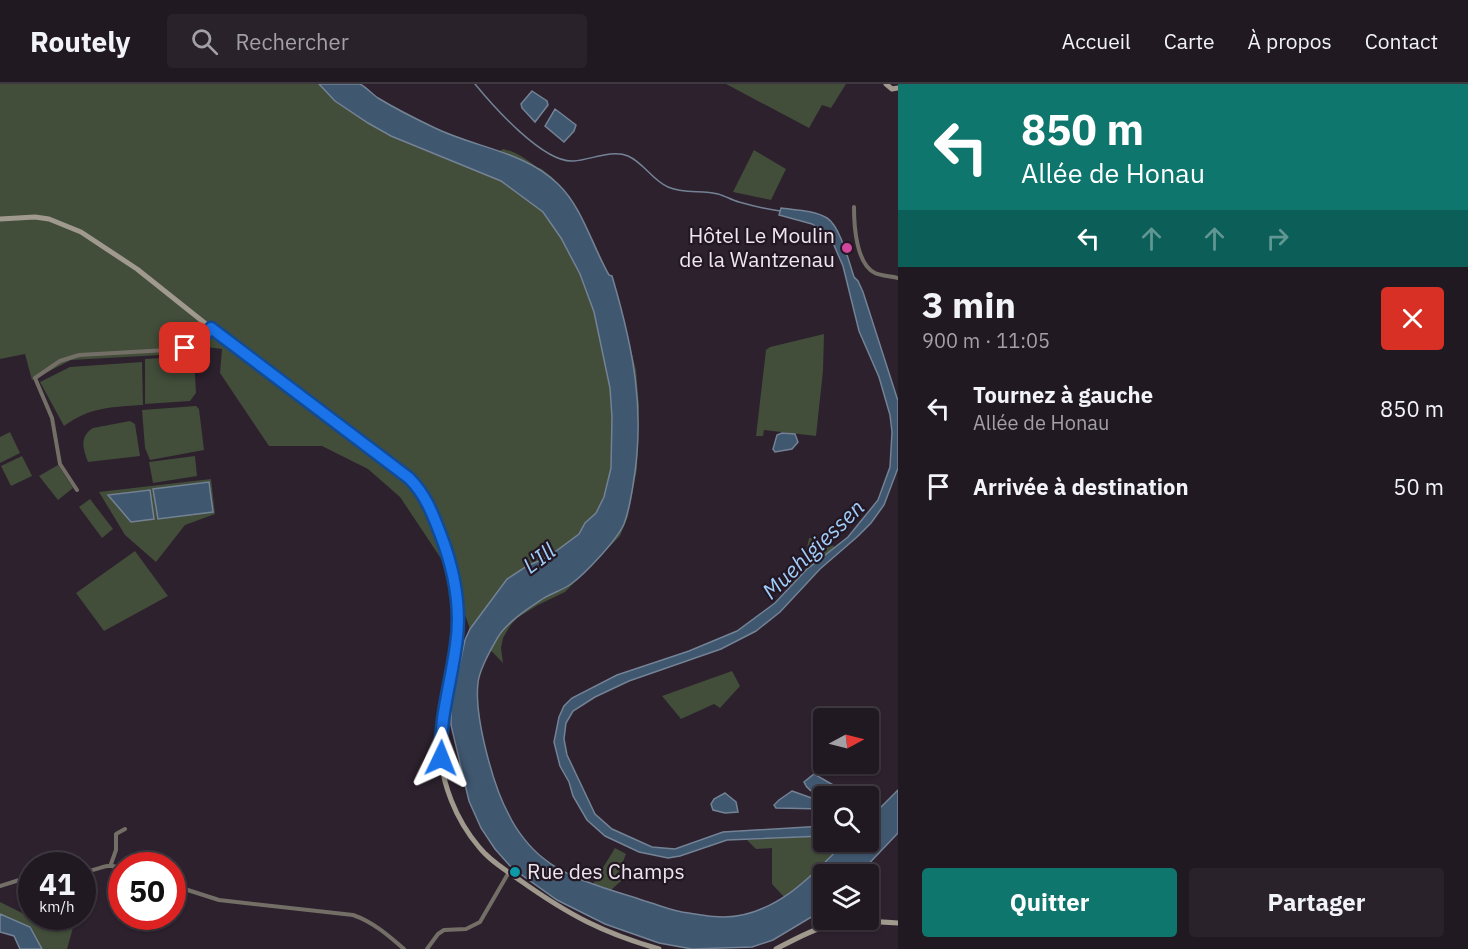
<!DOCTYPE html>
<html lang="fr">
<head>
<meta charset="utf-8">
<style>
	body { margin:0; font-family:"IBM Plex Sans",sans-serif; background:#29222a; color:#f1f3f6; height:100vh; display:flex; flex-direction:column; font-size:22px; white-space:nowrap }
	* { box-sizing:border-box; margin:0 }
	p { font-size:20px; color:#a2a0a5 }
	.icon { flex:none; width:33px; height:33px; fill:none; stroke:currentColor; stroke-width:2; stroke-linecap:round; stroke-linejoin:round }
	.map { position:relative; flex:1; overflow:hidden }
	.drawer { display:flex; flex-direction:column; background:#211922; width:570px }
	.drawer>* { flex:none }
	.banner { background:#0f766e; color:#fff; overflow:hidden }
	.needle { width:39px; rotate:83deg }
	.controls { position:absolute; left:813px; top:624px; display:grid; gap:12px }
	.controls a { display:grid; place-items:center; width:66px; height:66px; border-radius:6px; background:#211922; box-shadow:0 2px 4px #0004,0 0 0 2px #3e3840; font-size:30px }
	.speed { position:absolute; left:18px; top:768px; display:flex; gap:12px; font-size:30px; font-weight:700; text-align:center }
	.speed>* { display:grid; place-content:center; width:78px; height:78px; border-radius:50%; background:#211922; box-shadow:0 2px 4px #0004,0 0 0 2px #3e3840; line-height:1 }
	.speed small { font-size:15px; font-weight:400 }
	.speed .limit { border:9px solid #d22; background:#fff; color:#111 }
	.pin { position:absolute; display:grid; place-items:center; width:51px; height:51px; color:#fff; margin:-26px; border-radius:12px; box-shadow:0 3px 9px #0006 }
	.me { position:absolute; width:66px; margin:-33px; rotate:2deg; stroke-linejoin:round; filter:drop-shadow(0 0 4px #0008) }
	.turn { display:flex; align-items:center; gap:21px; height:126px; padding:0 24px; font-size:27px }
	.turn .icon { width:78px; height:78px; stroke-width:2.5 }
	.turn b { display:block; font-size:42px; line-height:51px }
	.lanes { display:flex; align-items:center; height:57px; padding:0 24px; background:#0003; justify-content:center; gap:30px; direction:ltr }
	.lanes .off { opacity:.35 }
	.round { display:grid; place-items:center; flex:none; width:63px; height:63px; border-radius:6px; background:#29222a }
	.summary { display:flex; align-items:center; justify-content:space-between; height:102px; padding:0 24px }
	h1 { font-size:36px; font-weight:700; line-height:45px }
	.action { display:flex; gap:12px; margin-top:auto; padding:12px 24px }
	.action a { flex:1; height:69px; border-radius:6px; background:#0f766e; color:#fff; font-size:24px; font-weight:700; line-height:69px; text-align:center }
	.action a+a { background:#29222a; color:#f1f3f6 }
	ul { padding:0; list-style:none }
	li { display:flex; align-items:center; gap:18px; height:78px; padding:0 24px }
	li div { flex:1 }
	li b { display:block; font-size:22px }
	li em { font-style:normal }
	header { display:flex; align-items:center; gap:36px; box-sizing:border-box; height:84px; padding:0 30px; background:#211922; border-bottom:2px solid #3e3840 }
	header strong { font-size:28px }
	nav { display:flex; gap:33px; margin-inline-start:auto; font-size:21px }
	.search { width:420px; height:54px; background:#29222a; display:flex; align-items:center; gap:15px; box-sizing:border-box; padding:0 21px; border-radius:6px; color:#a2a0a5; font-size:22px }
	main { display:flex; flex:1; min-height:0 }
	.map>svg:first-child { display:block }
</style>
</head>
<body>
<header>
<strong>Routely</strong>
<div class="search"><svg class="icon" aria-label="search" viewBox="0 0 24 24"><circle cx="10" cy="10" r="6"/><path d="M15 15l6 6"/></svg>Rechercher</div>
<nav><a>Accueil</a><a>Carte</a><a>À propos</a><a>Contact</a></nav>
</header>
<main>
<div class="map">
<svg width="898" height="865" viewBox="0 0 898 865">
	<rect width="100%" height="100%" fill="#2c212d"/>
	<path fill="#424d3a" d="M 0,0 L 360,0 L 378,14 L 433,43 L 498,68 L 503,65 C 516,68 525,74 535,82 C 537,84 541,84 543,86 C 574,109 593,156 609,191 L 612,191 L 636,286 L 639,323 L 637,385 L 628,432 L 620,452 L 565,508 L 538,521 L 517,534 L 510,542 L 503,554 L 501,564 L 503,579 L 470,545 L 445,475 L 448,491 L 442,476 L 400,413 L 368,385 L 322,362 L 269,362 L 220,289 L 222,265 L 199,262 L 179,270 L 71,276 L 32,296 L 25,270 L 0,275 Z
		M 726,0 L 846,0 L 831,24 L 822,21 L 809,44 Z
		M 754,66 L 786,85 L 771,116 L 733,108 Z
		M 824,250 L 823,287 L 816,352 L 764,346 L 763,352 L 756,352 L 766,266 L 770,263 Z
		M 194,272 L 196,309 L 190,317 L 145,320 L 145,275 Z
		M 142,278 L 143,321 C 111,323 90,323 64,342 L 40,298 L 70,283 Z
		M 196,322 L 199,325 L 204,366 L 150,376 L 145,364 L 142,326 Z
		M 130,337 L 135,340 L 140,372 L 88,378 C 83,365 79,353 93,344 Z
		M 10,348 L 20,369 L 0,379 L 0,353 Z
		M 22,372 L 32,392 L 11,402 L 1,382 Z
		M 195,372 L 197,392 L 153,399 L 149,378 Z
		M 58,381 L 73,404 L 58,416 L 39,392 Z
		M 211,395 L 215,430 L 185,441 L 156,478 L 125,451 L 99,408 Z
		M 90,415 L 113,445 L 102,454 L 79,423 Z
		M 809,454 L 821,455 L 835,463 L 807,486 L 803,482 Z
		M 135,467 L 168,512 L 104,547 L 76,509 Z
		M 732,587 L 740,602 L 720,624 L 714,620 L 681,635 L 662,612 Z
		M 823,752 L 824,758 L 845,758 L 805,798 L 784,813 L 772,800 L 772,764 L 756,765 L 747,756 Z
		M 615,764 L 626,770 L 618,790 L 621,797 L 611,806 L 593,800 Z
		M 0,818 L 30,833 L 76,833 L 67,865 L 42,865 L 30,843 L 0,830 Z"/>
	<path fill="#3f576f" stroke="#748295" stroke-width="1.5" d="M 319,0 C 328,0 352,0 360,0 C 366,3 372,10 378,14 C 396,25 416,35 435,44 C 476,64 524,67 558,100 C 583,124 592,162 609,191 L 612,192 C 633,263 646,326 633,401 C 631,414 629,427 624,440 C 617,456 585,490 571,500 C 563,506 552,509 544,514 C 529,524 507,538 498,553 C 491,565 479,585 478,599 C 474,632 493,702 509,731 C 516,746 530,764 543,774 C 569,796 613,806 645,817 C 659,821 674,828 689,829 C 701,831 712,833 724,833 C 775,832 812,792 845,758 L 868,758 L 869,735 L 898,706 L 898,749 L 859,790 L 824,790 L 823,826 L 773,856 L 752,863 L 692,865 L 659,859 L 605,840 L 557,816 L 512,784 L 495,765 L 481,744 L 469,717 L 451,641 L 451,621 L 465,556 L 470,545 L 507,495 L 527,482 L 548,473 L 579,450 L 585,439 L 596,429 L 604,413 L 611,384 L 612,333 L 610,304 L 594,228 L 580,190 L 561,154 L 543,128 L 501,97 L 391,52 L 368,39 L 335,17 Z
		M 532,7 L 547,17 L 548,21 L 535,38 L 522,24 L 521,20 Z
		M 555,25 L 576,41 L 574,47 L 564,58 L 545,42 Z
		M 781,124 C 795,126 814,126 827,134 C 840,142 849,178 854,193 L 858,197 L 863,208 L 898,317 L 898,384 L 884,421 L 871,439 L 857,453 L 820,485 L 780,528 L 756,547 L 721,565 L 629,597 L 595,613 L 573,627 L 566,639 L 564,655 L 567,671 L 595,730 L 612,745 L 652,763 L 675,765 L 723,748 L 823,742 L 823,752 L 727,756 L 680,772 L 668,774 L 639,768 L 605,752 L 587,736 L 573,712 L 569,698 L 560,682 L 554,658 L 559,633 L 564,622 L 572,614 L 617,591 L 689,567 L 737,547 L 775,519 L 806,486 L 848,453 L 878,416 L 890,383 L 892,348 L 890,331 L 879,293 L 859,247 L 843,182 L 830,152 L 812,140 L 779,131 Z
		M 782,349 L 795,350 L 798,358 L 792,365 L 775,368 L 773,365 L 777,351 Z
		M 209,398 L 213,428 L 158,435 L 153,405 Z
		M 150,406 L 154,435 L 131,438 L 108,411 Z
		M 814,690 L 842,706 L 844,711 C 831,714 809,712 804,698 Z
		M 792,707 L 823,718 L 823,725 L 776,724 L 774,721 L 779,716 Z
		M 725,709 L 736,718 L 738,728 L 725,729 L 713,726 L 711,720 L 714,715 Z
		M 0,830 L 30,843 L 42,865 L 20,865 L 14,852 L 0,848 Z"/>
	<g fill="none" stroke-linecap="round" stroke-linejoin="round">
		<path stroke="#748295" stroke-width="1.5" d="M 475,0 C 493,22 544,80 574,77 C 590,76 612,65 628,72 C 644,79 652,96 668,103 C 683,110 702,106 718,110 C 725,112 732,116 739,118 C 753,122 766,125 780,127"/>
		<path stroke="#736f67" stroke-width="4" d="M 854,123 C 854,141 856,180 875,189 C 881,192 891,192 898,194
			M 77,406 L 60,380 L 52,334 L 35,294 L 60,277 L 79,271 L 185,265 L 200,257 L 211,244
			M 111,780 L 116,766 L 116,750 L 125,745
			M 82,788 C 99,787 104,778 122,784
			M 172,801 L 219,816 L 353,831 C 373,838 388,851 404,865
			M 0,802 L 32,792
			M 427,865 L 438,850 L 444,846 L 466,845 L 480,838 L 509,788"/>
		<path stroke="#a0998d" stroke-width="5" d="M 886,0 L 892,5 L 898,4
			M 0,135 L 35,133 L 49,135 L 81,148 L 137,185 L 211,244 L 409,394 C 424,410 431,428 440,449 C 463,507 459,544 449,605 C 445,624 440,644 440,663 C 441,699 456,736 479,763 C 490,777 507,787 521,797 C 569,831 603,849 659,865
			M 776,865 C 827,838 840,834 898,839"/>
	</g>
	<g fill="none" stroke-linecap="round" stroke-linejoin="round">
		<g stroke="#114b97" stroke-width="15">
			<path id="route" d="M 185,264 L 200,257 L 211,244 L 409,394 C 425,410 432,428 440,449 C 454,485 462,522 456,561 C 451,599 439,636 441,674"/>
		</g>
		<use href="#route" stroke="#1a73e8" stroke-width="10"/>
	</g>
	<circle fill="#d1479c" stroke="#221723" stroke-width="2" cx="847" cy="164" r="6"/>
	<circle fill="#0f9aa8" stroke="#221723" stroke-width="2" cx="515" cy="788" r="6"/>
	<g text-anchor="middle" stroke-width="4.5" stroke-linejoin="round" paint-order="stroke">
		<g font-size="21" fill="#eee6ef" stroke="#221723" text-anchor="end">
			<text x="835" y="159">Hôtel Le Moulin<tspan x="835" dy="24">de la Wantzenau</tspan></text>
			<text x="527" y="795" text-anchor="start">Rue des Champs</text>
		</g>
		<g font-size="22" font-style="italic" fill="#a0cdfa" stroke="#221723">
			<text transform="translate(813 465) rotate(-44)" y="8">Muehlgiessen</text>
			<text transform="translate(539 474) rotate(-37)" y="8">L'Ill</text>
		</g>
	</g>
</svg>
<div class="controls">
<a><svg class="needle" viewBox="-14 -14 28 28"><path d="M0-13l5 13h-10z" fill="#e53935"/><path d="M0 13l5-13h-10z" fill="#a2a0a5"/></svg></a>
<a><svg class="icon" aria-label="search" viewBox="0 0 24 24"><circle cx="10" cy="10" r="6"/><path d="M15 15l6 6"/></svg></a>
<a><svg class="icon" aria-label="layers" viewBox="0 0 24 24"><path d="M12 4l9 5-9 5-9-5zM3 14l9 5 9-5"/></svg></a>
</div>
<div class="speed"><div>41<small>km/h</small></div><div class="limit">50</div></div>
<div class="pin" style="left:185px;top:264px;background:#d93025"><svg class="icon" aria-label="arrive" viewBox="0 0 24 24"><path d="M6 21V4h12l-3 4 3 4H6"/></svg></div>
<svg class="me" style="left:441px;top:674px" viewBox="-20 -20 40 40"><path d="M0-17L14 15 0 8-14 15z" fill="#1a73e8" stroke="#fff" stroke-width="4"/></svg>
</div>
<section class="drawer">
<div class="banner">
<div class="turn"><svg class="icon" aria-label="left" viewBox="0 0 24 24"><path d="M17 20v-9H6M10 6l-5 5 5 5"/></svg><div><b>850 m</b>Allée de Honau</div></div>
<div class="lanes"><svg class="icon" aria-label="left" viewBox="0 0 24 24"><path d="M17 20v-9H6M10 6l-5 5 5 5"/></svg><svg class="icon off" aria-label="ahead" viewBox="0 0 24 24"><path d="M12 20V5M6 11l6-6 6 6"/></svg><svg class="icon off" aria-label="ahead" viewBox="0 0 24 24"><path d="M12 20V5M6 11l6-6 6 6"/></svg><svg class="icon off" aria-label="right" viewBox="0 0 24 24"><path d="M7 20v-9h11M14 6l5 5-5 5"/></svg></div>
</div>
<div class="summary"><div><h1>3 min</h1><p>900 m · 11:05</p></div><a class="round" style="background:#d93025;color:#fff"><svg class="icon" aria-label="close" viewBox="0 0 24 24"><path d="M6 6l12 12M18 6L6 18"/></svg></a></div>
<ul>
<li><svg class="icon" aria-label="left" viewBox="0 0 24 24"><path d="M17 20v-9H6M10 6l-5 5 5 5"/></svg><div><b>Tournez à gauche</b><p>Allée de Honau</p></div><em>850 m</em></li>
<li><svg class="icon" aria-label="arrive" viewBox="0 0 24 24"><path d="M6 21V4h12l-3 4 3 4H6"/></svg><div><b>Arrivée à destination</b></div><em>50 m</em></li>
</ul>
<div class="action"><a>Quitter</a><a>Partager</a></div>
</section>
</main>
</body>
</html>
